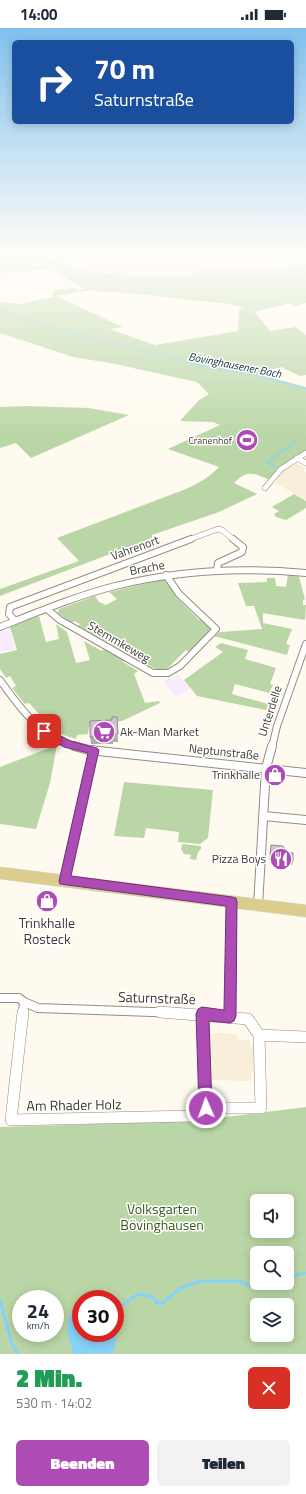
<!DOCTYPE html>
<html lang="de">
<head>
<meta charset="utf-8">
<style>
	body { margin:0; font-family:"Titillium Web",sans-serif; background:#f2f2f3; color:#1f2937; height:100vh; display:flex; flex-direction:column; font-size:15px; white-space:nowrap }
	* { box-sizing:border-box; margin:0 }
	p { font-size:13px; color:#747a83 }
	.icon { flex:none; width:22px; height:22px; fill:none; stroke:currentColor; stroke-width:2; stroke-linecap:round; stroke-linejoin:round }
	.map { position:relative; height:1326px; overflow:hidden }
	.side { display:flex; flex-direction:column; background:#fff; flex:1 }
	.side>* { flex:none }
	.guide { position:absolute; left:12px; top:12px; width:282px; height:84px; border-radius:6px; box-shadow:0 2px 10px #0003; background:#1a4fa0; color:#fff; overflow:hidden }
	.fabs { position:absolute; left:250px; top:1166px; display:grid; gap:8px }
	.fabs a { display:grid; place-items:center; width:44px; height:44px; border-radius:6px; background:#fff; box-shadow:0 2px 10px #0003; font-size:20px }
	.speed { position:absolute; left:12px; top:1262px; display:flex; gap:8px; font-size:20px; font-weight:700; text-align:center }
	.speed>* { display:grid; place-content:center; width:52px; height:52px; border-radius:50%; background:#fff; box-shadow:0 2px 10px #0003; line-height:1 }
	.speed small { font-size:10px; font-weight:400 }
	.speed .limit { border:6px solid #d22; background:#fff; color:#111 }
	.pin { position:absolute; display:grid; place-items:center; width:34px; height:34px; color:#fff; margin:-17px; border-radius:8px; box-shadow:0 2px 6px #0006 }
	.me { position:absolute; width:44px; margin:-22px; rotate:358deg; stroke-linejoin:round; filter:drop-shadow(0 0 3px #0008) }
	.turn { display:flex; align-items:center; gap:14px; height:84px; padding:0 16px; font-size:18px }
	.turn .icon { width:52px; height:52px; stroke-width:2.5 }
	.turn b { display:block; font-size:28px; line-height:34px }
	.round { display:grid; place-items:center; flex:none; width:42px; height:42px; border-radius:6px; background:#f2f2f3 }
	.headline { display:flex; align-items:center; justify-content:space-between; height:68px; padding:0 16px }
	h1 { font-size:24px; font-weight:800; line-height:30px; color:#1e9e55 }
	.cta { display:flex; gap:8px; margin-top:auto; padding:8px 16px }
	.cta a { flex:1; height:46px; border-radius:6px; background:#ac4cb4; color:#fff; font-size:16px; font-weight:800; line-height:46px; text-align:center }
	.cta a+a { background:#f2f2f3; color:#1f2937 }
	.status { display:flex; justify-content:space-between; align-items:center; height:28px; padding:0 20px; background:#fff; direction:ltr }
	.status svg { height:11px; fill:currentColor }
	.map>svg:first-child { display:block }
</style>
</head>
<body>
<div class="status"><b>14:00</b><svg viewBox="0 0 49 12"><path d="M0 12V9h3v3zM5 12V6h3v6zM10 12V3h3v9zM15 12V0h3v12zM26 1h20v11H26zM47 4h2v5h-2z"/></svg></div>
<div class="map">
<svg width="306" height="1326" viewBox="0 0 306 1326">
	<rect width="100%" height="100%" fill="#fffaef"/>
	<path fill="#f8ebff" d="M 39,225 L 295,225 L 306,233 L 306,236 L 258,243 L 205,241 L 188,248 L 101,246 L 67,237 L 48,227 Z
		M 10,602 L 15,621 L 0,624 L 0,604 Z
		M 178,647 L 190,660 L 186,663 L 187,664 L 176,669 L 163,654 Z"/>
	<path fill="#f8eeda" d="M 297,435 L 306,440 L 304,443 L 306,444 L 306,472 L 275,455 L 284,442 Z
		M 220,1005 L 237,1006 L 238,1012 L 250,1012 L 250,1018 L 253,1019 L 254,1045 L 251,1045 L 251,1053 L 208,1052 L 208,1006 Z"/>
	<path fill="#bad6a6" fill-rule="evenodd" d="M 0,225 L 39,225 L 48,227 L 67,237 L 101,246 L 188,248 L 205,241 L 258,243 L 306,236 L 306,275 L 295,278 L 290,275 L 255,284 L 270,303 L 296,299 L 306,307 L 306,347 L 300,348 L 281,339 L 257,346 L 306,359 L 306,425 L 290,435 L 272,453 C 255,446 248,440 234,455 L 257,466 L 219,484 L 152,507 L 152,510 L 0,568 L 0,561 L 79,533 L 57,510 L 186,461 C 199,455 210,449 219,439 L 168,421 L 220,397 L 213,394 L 180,393 L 199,372 L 209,366 L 197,354 L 110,335 L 73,329 L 0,305 L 0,274 L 20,276 L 53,269 L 54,262 L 74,260 L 78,262 L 84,261 L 51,241 L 0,245 ZM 83,263 C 116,263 148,267 181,271 C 202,274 223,273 244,280 L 239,281 L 238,303 L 155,317 L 112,302 L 110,301 L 123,299 L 56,268 Z
		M 27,378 L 89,380 L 129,387 L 31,430 L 16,415 L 0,420 L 0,379 Z
		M 294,466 L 306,473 L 306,480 L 286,492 L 276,489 L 274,486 L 279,483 L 272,479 Z
		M 288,546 L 299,549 L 305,571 L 303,572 L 303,577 L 306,577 L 305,592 L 263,585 L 263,595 L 292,601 L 286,616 L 290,617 L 287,627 L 214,608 L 220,604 L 262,601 L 254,578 L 246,578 L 238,555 L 267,554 L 267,550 L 275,550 L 276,558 L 286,559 Z
		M 161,552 L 168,552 L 178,567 L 175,568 L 199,592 L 203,590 L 212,598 L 212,602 L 190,625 L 186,622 L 168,640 L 160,643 L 133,629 L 135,624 L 125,619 L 122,622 L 78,598 L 80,596 L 74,593 L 72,595 L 58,585 L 59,581 L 95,568 L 99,574 L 106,577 L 117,571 L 109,564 Z
		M 39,588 L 46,614 L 59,611 L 56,596 L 67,604 L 76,635 L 90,632 L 84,613 L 102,623 L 106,620 L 125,630 L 123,634 L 138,643 L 134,646 L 145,675 L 159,673 L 160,675 L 122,693 L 89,698 L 88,706 L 77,707 L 76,711 C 60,707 50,700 38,689 L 40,687 L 29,675 L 25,676 L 12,660 L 16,658 L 10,648 L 6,650 L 0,641 L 0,626 L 17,622 L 10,599 Z
		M 221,615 L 248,622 L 245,631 L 276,640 L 270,656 L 273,657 L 269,665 L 235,656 L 232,666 L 268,676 L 266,682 L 197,668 L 184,652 L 223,624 L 215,619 Z
		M 57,717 L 50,755 L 36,801 L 0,796 L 0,739 Z
		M 124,754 L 213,762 L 208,810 L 200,816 L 178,814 L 179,804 L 146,800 L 144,810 L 114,808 Z
		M 182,816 L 201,818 L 201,821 L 198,824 L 196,832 L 190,831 L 191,827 L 184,826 L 181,821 Z
		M 306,1079 L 306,1326 L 0,1326 L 0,1099 L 193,1093 ZM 257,1173 L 287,1173 L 287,1203 L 257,1203 ZM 257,1225 L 287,1225 L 287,1255 L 257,1255 ZM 21,1271 L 55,1271 L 55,1305 L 21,1305 ZM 81,1271 L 115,1271 L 115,1305 L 81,1305 ZM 257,1277 L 287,1277 L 287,1307 L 257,1307 Z"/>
	<path fill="#87d2f8" d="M 115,1274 L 117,1274 L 119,1280 L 115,1321 L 112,1325 L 74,1326 C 68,1309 63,1298 74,1282 L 81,1280 L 81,1305 L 115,1305 Z"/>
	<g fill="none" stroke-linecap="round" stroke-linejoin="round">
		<path stroke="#87d2f8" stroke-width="1" d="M 0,282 L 62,303 L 166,328 L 205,340 L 247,345 L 270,351"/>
		<path stroke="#87d2f8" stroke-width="1.5" d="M 266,350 L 306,361
			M 275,439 L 268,435 L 269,433 L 297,413"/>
		<path stroke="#87d2f8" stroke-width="3" d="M 287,1249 L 306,1245
			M 0,1272 L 11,1314 L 18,1326
			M 115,1282 L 138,1266 L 153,1269 L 156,1274 L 161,1276 L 181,1260 L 200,1253 L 238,1253 L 251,1258 L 261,1255"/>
		<g stroke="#938d81" stroke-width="5">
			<path id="street-far4" d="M 230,225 L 232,227"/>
		</g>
		<g stroke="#938d81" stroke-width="6">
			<path id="street-far3" d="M 297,430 L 306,435
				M 265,460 L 281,441 L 306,425
				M 188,512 L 218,501 L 222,502 L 234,512"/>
		</g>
		<g stroke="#938d81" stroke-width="8">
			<path id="street-far2" d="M 217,542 L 218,535 L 242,524 L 243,519 L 233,511
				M 47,581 L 60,592 L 153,645 L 168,645 L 180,638 L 216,601 L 179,566 L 166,547
				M 15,593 L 9,586 L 10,579 L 191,511
				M 0,599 C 38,584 76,568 115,558 C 178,542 242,539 306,545
				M 0,652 C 22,683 40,708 78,719
				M 272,719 L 277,698 L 306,616"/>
		</g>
		<g stroke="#938d81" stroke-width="10">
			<path id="street-far1" d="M 74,718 L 89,722 L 306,745
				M 264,788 L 306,792
				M 64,853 L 94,722
				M 258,878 L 266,740 L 272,718
				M 0,970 L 19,970 L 24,974 L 38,980 L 181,985
				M 23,985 L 24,974
				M 230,985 L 232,874"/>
		</g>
		<g stroke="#938d81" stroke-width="12">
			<path id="street" d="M 23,984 L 11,1092 L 191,1088 L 206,1080 L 261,1080 L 259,1007
				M 160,984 L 248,991 L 259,1007 L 306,1009
				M 203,986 L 206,1080
				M 230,989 L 230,984"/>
		</g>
		<g stroke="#d8d8d7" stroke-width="1">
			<path id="primary" d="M 0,839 L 306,877 L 306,889 L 0,851 Z"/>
		</g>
		<use href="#street-far4" stroke="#fff" stroke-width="4"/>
		<use href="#street-far3" stroke="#fff" stroke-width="5"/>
		<use href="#street-far2" stroke="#fff" stroke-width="6"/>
		<use href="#street-far1" stroke="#fff" stroke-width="8"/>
		<use href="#street" stroke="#fff" stroke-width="11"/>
		<use href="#primary" fill="#dacd8d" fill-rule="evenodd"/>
	</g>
	<path fill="#b5a9b2" d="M 117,689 L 118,714 L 113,714 L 113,716 L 91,716 L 90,709 Z
		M 271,817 L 293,833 L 292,837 L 281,836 L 281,834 L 269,832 Z"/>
	<path fill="#d2c5cf" stroke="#938a91" d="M 112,689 L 117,689 L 118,706 L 113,706 L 113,708 L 90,709 L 90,693 L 112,692 Z
		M 271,817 L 283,818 L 286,824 L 293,825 L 293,833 L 282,831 L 282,829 L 270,827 Z"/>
	<linearGradient id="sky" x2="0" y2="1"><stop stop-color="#81c0ee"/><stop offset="0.55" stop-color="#fffdf8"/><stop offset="1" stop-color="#fffdf8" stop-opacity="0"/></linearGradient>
	<rect width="306" height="411" fill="url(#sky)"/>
	<path fill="#ac4cb4" stroke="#703175" d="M 44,699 L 70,713 L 97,720 L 99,722 L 71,848 L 232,869 L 236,870 L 237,874 L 236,988 L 234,993 L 230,995 L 209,993 L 212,1080 L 210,1085 L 206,1087 L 201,1085 L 199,1080 L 196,986 L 198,981 L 202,979 L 224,982 L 226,878 L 60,856 L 59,853 L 88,725 L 64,719 L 41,706 L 40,703 Z"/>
	<defs>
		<g id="stadium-disc" transform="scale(1.15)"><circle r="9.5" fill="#ac4cb4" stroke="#fff"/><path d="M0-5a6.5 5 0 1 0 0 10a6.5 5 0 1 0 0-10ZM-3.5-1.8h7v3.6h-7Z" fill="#fff"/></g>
		<g id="supermarket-disc" transform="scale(1.15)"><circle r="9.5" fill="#ac4cb4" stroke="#fff"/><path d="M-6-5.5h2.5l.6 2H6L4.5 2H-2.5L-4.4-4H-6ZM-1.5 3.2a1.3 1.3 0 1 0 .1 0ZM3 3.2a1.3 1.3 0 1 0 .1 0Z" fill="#fff"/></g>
		<g id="shop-disc" transform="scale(1.15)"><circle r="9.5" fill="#ac4cb4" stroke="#fff"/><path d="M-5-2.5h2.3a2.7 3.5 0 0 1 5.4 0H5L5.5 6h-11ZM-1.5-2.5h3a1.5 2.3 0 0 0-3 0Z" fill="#fff"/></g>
		<g id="restaurant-disc" transform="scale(1.15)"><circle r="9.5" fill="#ac4cb4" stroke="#fff"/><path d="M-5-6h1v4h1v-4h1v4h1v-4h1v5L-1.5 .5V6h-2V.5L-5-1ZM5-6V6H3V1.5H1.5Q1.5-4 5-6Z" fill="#fff"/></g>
	</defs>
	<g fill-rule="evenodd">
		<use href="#stadium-disc" x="247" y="412"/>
		<use href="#supermarket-disc" x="104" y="704"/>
		<use href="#shop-disc" x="275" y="747"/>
		<use href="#restaurant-disc" x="281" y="831"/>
		<use href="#shop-disc" x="47" y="873"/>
	</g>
	<g text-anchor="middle" stroke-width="3" stroke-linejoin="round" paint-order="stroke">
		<g font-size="10" fill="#3e3c37" stroke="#fff" text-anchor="end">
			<text x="232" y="416">Cranenhof</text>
		</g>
		<g font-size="11" font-style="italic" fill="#103242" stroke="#fff">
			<text transform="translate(235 337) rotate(11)" y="4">Bövinghausener Bach</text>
		</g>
		<g font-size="12" fill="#3e3c37" stroke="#fff">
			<text transform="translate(135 520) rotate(-20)" y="4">Vahrenort</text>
			<text transform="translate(147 540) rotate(-11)" y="4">Brache</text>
			<text transform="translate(119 614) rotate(30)" y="4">Stemmkeweg</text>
			<text transform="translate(270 683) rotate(-72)" y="4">Unterdelle</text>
			<text transform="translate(224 724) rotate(6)" y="4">Neptunstraße</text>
		</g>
		<g font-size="12" fill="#3e3c37" stroke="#fff" text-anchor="end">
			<text x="120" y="708" text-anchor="start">Ak-Man Market</text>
			<text x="260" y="751">Trinkhalle</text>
			<text x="266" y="835">Pizza Boys</text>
		</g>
		<g font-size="14" fill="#3e3c37" stroke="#fff">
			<text x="47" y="900">Trinkhalle<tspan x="47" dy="16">Rosteck</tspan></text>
		</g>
		<g font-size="14" fill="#3e3c37" stroke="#fff">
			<text transform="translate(157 970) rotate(2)" y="5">Saturnstraße</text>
			<text transform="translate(74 1077) rotate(-1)" y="5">Am Rhader Holz</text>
		</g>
		<g font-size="14" fill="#39591b" stroke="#fff">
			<text x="162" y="1186">Volksgarten<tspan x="162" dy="16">Bövinghausen</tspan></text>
		</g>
	</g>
</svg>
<div class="fabs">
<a><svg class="icon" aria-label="sound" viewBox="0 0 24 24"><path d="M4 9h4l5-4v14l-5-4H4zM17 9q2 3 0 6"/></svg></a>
<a><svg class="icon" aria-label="search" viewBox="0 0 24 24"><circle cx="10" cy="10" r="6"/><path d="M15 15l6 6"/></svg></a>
<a><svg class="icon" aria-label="layers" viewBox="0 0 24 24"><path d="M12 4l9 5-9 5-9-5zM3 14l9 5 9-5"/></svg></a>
</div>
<div class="speed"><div>24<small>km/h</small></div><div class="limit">30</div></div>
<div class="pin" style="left:44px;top:703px;background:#d93025"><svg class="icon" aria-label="arrive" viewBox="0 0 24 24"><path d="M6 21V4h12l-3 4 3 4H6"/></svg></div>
<svg class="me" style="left:206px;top:1080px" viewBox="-20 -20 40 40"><circle r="17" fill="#ac4cb4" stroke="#fff" stroke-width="3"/><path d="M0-11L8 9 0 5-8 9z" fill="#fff"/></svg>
<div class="guide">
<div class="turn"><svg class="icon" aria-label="right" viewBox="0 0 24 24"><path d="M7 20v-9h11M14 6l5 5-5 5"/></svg><div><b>70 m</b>Saturnstraße</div></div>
</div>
</div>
<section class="side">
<div class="headline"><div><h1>2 Min.</h1><p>530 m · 14:02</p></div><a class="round" style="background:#d93025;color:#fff"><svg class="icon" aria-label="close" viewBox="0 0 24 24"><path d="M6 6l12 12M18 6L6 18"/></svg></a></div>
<div class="cta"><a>Beenden</a><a>Teilen</a></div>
</section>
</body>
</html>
